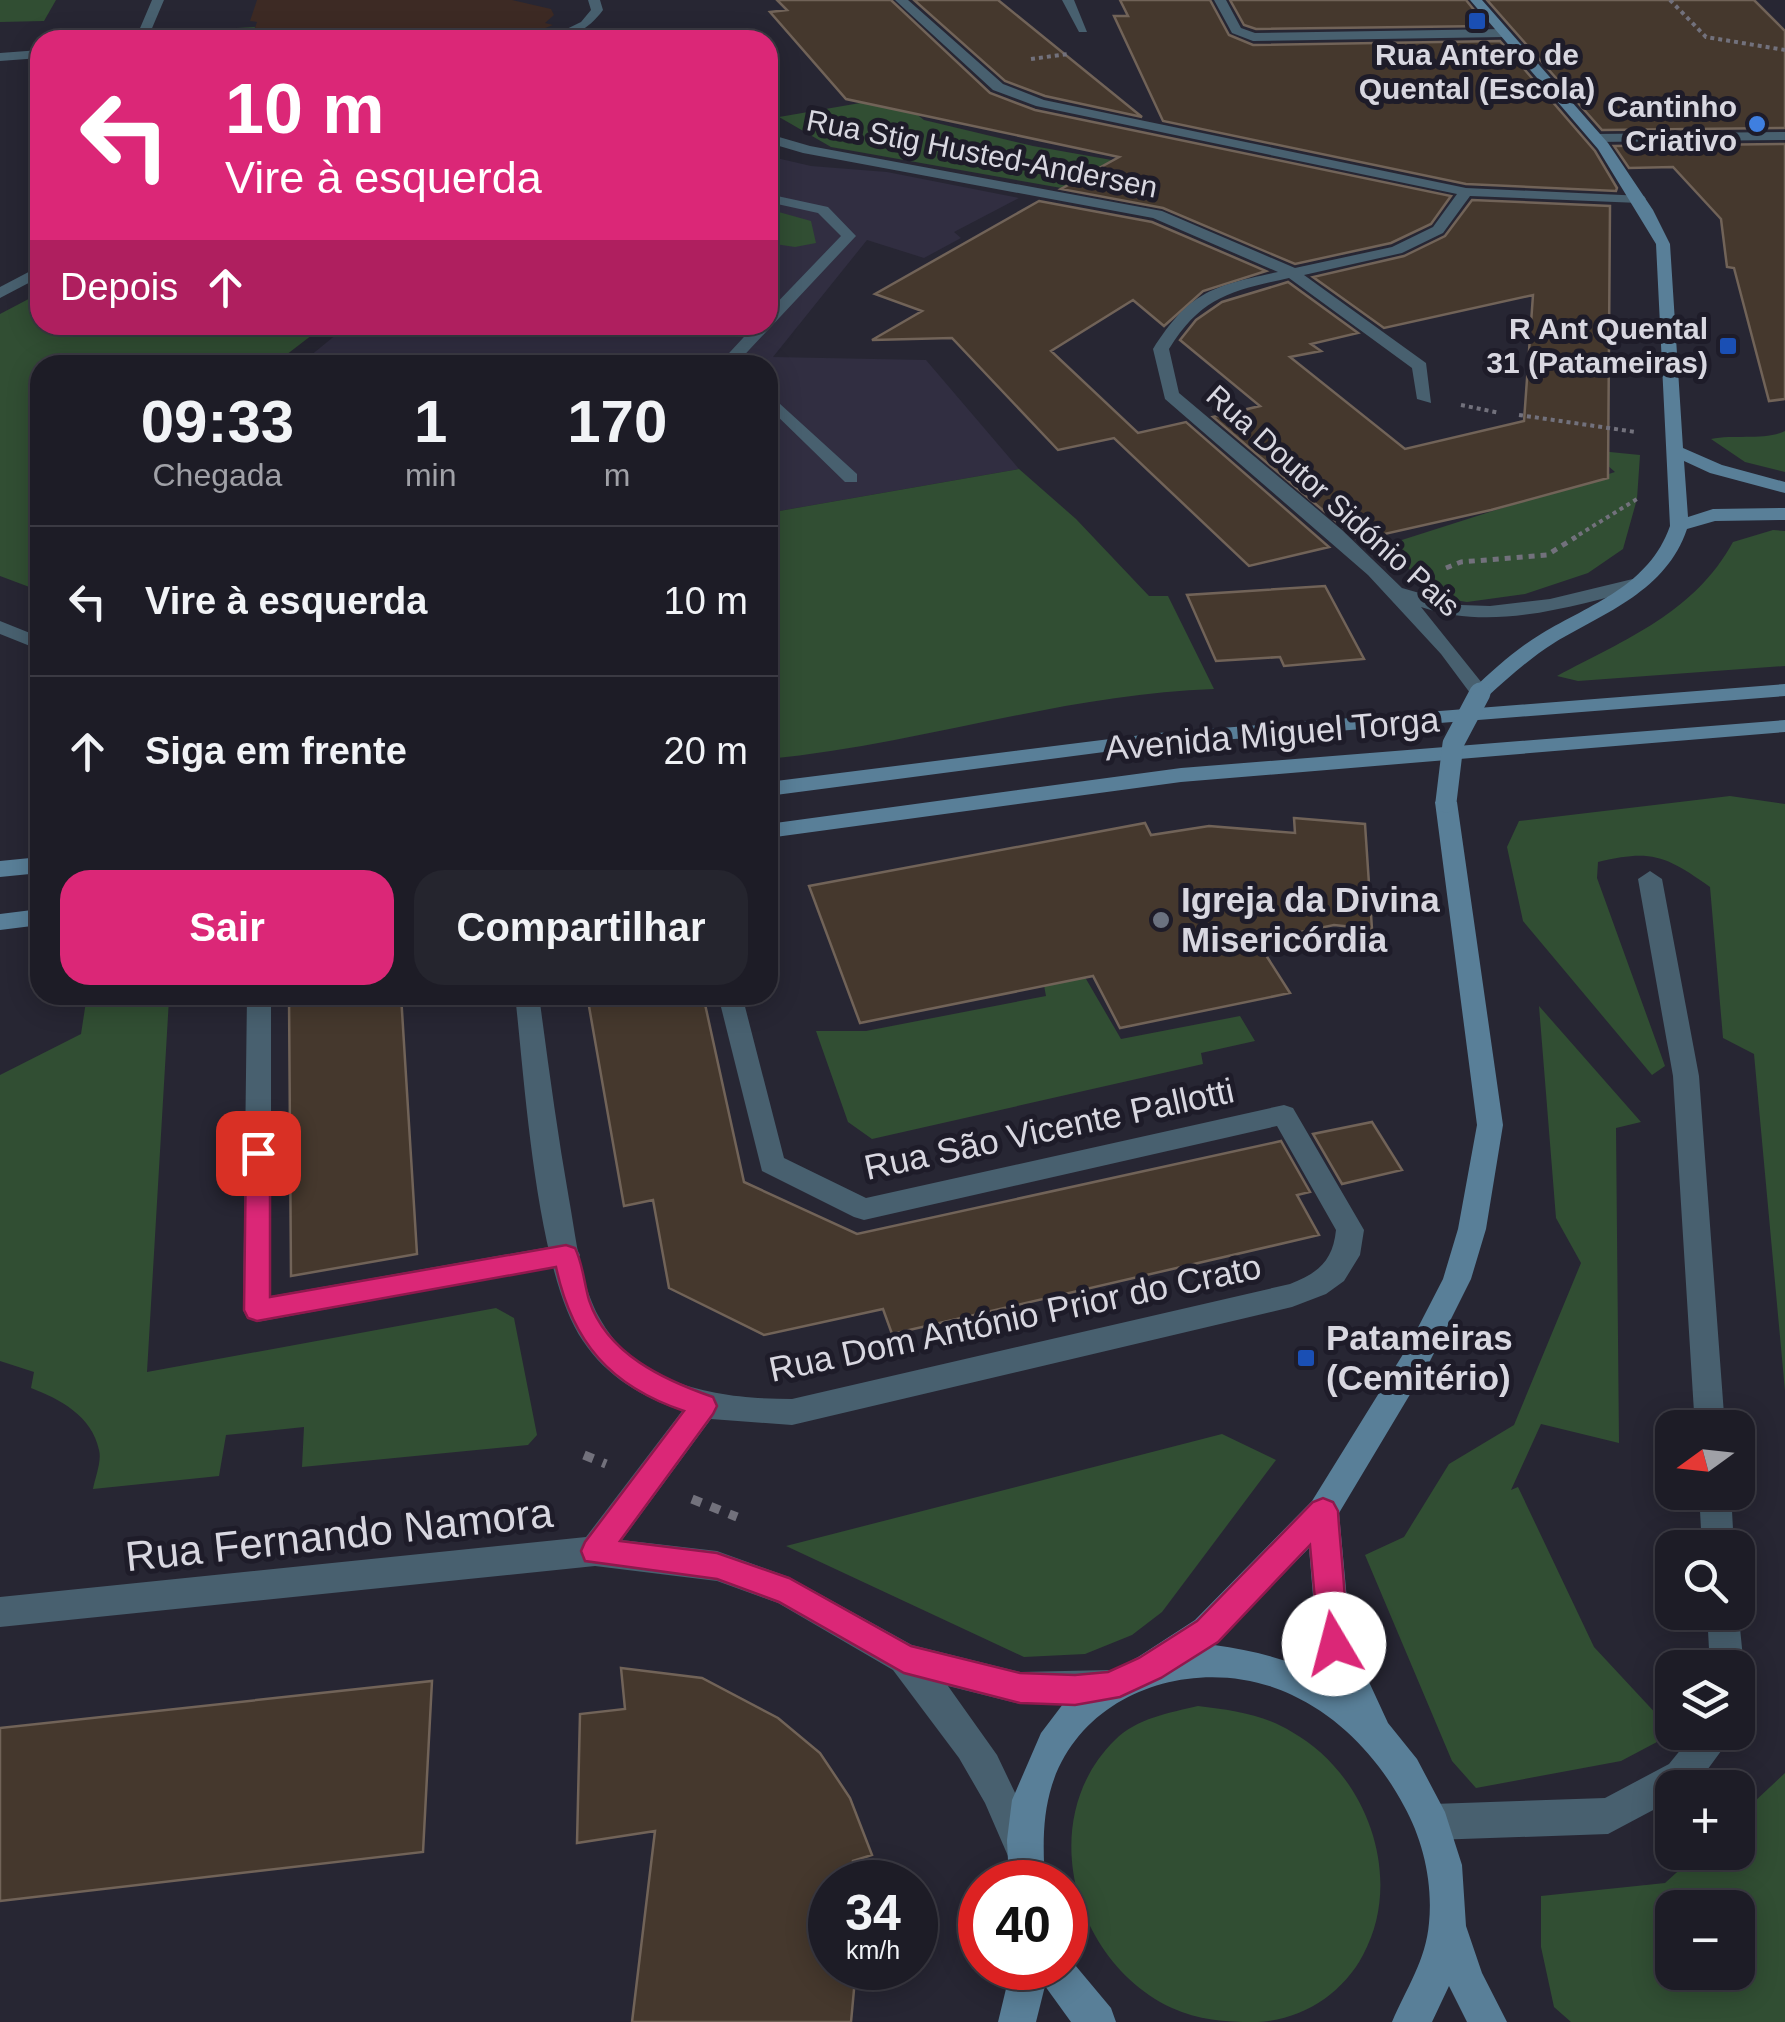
<!DOCTYPE html>
<html lang="pt">
<head>
<meta charset="utf-8">
<style>
	body { margin:0; font-family:Helvetica,sans-serif; background:#25252e; color:#f1f3f6; height:100vh; display:flex; flex-direction:column; font-size:38px; white-space:nowrap }
	* { box-sizing:border-box; margin:0 }
	p { font-size:32px; color:#a0a1a7 }
	.icon { flex:none; width:55px; height:55px; fill:none; stroke:currentColor; stroke-width:2; stroke-linecap:round; stroke-linejoin:round }
	.map { position:relative; flex:1; overflow:hidden }
	.side { position:absolute; left:30px; top:355px; width:748px; height:650px; display:flex; flex-direction:column; background:#1d1c26; border-radius:30px; box-shadow:0 5px 25px #0003,0 0 0 2px #3b3a43 }
	.side>* { flex:none }
	.guide { position:absolute; left:30px; top:30px; width:748px; height:305px; border-radius:30px; box-shadow:0 5px 25px #0003,0 0 0 2px #3b3a43; background:#db2777; color:#fff; overflow:hidden }
	.needle { width:65px; rotate:255deg }
	.controls { position:absolute; left:1655px; top:1410px; display:grid; gap:20px }
	.controls a { display:grid; place-items:center; width:100px; height:100px; border-radius:20px; background:#1d1c26; box-shadow:0 5px 25px #0003,0 0 0 2px #3b3a43; font-size:50px }
	.speed { position:absolute; left:808px; top:1860px; display:flex; gap:20px; font-size:50px; font-weight:700; text-align:center }
	.speed>* { display:grid; place-content:center; width:130px; height:130px; border-radius:50%; background:#1d1c26; box-shadow:0 5px 25px #0003,0 0 0 2px #3b3a43; line-height:1 }
	.speed small { font-size:25px; font-weight:400 }
	.speed .limit { border:15px solid #d22; background:#fff; color:#111 }
	.pin { position:absolute; display:grid; place-items:center; width:85px; height:85px; color:#fff; margin:-42px; border-radius:20px; box-shadow:0 5px 15px #0006 }
	.me { position:absolute; width:110px; margin:-55px; rotate:352deg; stroke-linejoin:round; filter:drop-shadow(0 0 8px #0008) }
	.turn { display:flex; align-items:center; gap:35px; height:210px; padding:0 30px; font-size:45px }
	.turn .icon { width:130px; height:130px; stroke-width:2.5 }
	.turn b { display:block; font-size:70px; line-height:85px }
	.then { display:flex; align-items:center; height:95px; padding:0 30px; background:#0003; gap:20px; font-size:38px }
	.eta { display:flex; justify-content:space-evenly; align-items:center; height:170px; text-align:center }
	.eta b { font-size:60px; font-weight:600; line-height:70px }
	.primary-button { display:flex; gap:20px; margin-top:auto; padding:20px 30px }
	.primary-button a { flex:1; height:115px; border-radius:30px; background:#db2777; color:#fff; font-size:40px; font-weight:600; line-height:115px; text-align:center }
	.primary-button a+a { background:#25252e; color:#f1f3f6 }
	ul { padding:0; list-style:none }
	li { display:flex; align-items:center; gap:30px; height:150px; padding:0 30px; border-top:2px solid #3b3a43 }
	li div { flex:1 }
	li b { display:block; font-size:38px }
	li em { font-style:normal }
	.map>svg:first-child { display:block }
</style>
</head>
<body>
<div class="map">
<svg width="1785" height="2022" viewBox="0 0 1785 2022">
	<rect width="100%" height="100%" fill="#272633"/>
	<path fill="#312e41" d="M 768,156 L 811,166 L 887,172 L 1019,198 L 954,232 L 961,238 L 924,258 L 867,240 L 773,357 L 926,360 L 1019,469 L 768,513 L 768,365 L 299,365 L 348,325 L 768,325 Z"/>
	<path fill="#3d2a24" d="M 257,0 L 512,0 L 551,9 L 554,15 L 545,23 L 553,25 L 515,40 L 251,40 L 257,22 L 250,21 Z"/>
	<path fill="#314e33" fill-rule="evenodd" d="M 0,0 L 56,0 L 44,21 L 0,22 Z
		M 255,27 L 251,40 L 158,40 L 162,32 Z
		M 895,97 L 924,120 L 1033,146 L 1134,164 L 1101,195 L 831,147 L 779,117 Z
		M 768,209 L 811,221 L 816,243 L 795,247 L 768,243 Z
		M 40,293 L 40,325 L 325,325 L 273,365 L 40,365 L 40,591 L 0,576 L 0,314 Z
		M 1785,431 L 1785,472 L 1745,462 L 1711,439 C 1735,434 1764,441 1785,431 Z
		M 1590,450 L 1640,455 L 1637,499 L 1623,549 L 1588,573 L 1525,594 L 1467,602 L 1442,598 L 1383,546 L 1615,472 Z
		M 1019,469 L 1076,519 L 1149,596 L 1168,596 L 1214,689 C 1063,694 917,745 768,759 L 768,513 Z
		M 1773,530 L 1785,531 L 1785,666 L 1578,681 L 1557,676 C 1626,639 1694,613 1733,542 Z
		M 1730,796 L 1785,804 L 1785,1391 L 1754,1054 L 1723,1038 L 1710,887 C 1666,856 1652,849 1598,862 L 1597,878 L 1665,1066 L 1652,1075 L 1523,921 L 1507,847 L 1519,821 Z
		M 1068,948 L 1121,1039 L 1240,1016 L 1255,1041 L 1201,1053 L 1203,1064 L 872,1139 L 848,1122 L 816,1031 L 866,1031 L 1046,996 L 1038,954 Z
		M 87,995 L 195,995 L 169,999 L 147,1372 L 496,1308 L 514,1318 L 537,1435 L 528,1445 L 302,1467 L 304,1427 L 226,1435 L 219,1476 L 93,1489 C 95,1478 102,1461 99,1450 C 92,1416 60,1399 31,1388 L 34,1372 L 0,1361 L 0,1075 L 81,1034 Z
		M 1539,1006 L 1641,1122 L 1616,1128 L 1619,1443 L 1541,1424 L 1511,1490 L 1518,1487 L 1594,1647 L 1674,1733 L 1621,1761 L 1476,1788 L 1452,1761 L 1365,1555 L 1404,1537 L 1449,1464 L 1514,1425 L 1581,1263 L 1556,1218 Z
		M 1222,1434 L 1276,1460 L 1162,1612 L 1132,1635 L 1085,1654 L 1024,1657 L 786,1546 Z
		M 1198,1706 C 1231,1710 1263,1714 1292,1732 C 1367,1774 1405,1878 1363,1955 C 1342,1995 1299,2022 1253,2022 C 1225,2022 1198,2020 1172,2008 C 1073,1962 1034,1819 1115,1740 C 1137,1718 1169,1713 1198,1706 Z
		M 1785,1773 L 1785,2022 L 1571,2022 L 1554,2007 L 1541,1947 L 1541,1896 L 1665,1883 L 1698,1853 L 1738,1852 L 1738,1817 ZM 1672,1908 L 1738,1908 L 1738,1972 L 1672,1972 Z"/>
	<path fill="#45382d" stroke="#716358" stroke-width="2.5" d="M 777,0 L 891,0 L 990,93 L 1035,110 L 1451,196 L 1431,224 L 1391,243 L 1295,264 L 1163,208 L 1061,189 L 1119,157 L 846,99 L 770,12 L 787,10 Z
		M 914,0 L 998,0 L 1142,117 L 1045,96 L 1005,81 Z
		M 1120,0 L 1210,0 L 1229,35 L 1253,45 L 1500,41 L 1595,151 L 1617,188 L 1616,191 L 1466,184 L 1163,121 L 1114,16 L 1128,16 Z
		M 1230,0 L 1466,0 L 1487,26 L 1256,29 L 1244,25 Z
		M 1487,0 L 1754,0 L 1785,31 L 1785,128 L 1602,130 Z
		M 1785,144 L 1785,399 L 1769,401 L 1734,268 L 1727,267 L 1721,219 L 1673,167 L 1629,168 L 1614,146 Z
		M 1472,200 L 1610,206 L 1608,478 L 1491,510 L 1358,540 L 1213,417 L 1260,406 L 1180,340 L 1196,320 L 1222,302 L 1288,282 L 1358,333 L 1311,344 L 1321,351 L 1290,357 L 1405,449 L 1524,421 L 1533,295 L 1384,328 L 1313,277 L 1404,256 L 1445,236 Z
		M 1039,201 L 1152,222 L 1266,271 L 1203,291 L 1164,326 L 1133,300 L 1051,351 L 1138,433 L 1186,422 L 1329,547 L 1249,566 L 1114,438 L 1058,450 L 952,338 L 872,340 L 922,311 L 875,294 Z
		M 1325,586 L 1364,659 L 1284,666 L 1280,657 L 1216,661 L 1187,595 Z
		M 1294,818 L 1365,824 L 1372,929 L 1334,925 L 1257,941 L 1290,993 L 1120,1028 L 1093,976 L 860,1023 L 809,886 L 1145,823 L 1151,835 L 1209,826 L 1295,833 Z
		M 289,995 L 401,995 L 417,1254 L 291,1276 Z
		M 587,995 L 703,995 L 744,1182 L 857,1234 L 1281,1141 L 1310,1192 L 1297,1195 L 1319,1235 L 892,1334 L 883,1309 L 764,1335 L 669,1288 L 653,1200 L 624,1206 Z
		M 1372,1122 L 1402,1170 L 1342,1184 L 1313,1134 Z
		M 621,1668 L 702,1678 L 778,1718 L 820,1753 L 850,1798 L 872,1855 L 853,1861 L 855,1882 L 830,1882 L 830,1968 L 856,1968 L 851,2022 L 632,2022 L 655,1831 L 577,1843 L 580,1714 L 625,1709 Z
		M 432,1681 L 423,1852 L 0,1901 L 0,1728 Z"/>
	<g fill="none" stroke-linecap="round" stroke-linejoin="round">
		<path stroke="#72717c" stroke-width="4" stroke-dasharray="4 4" stroke-linecap="butt" d="M 1670,0 L 1706,37 L 1785,50
			M 1031,59 L 1068,54
			M 1461,405 L 1500,413
			M 1519,415 L 1636,432
			M 1572,539 L 1637,499"/>
		<path stroke="#72717c" stroke-width="5" stroke-dasharray="6 6" stroke-linecap="butt" d="M 1446,568 L 1461,562 L 1547,555 L 1576,537"/>
		<path stroke="#72717c" stroke-width="9" stroke-dasharray="10 10" stroke-linecap="butt" d="M 584,1455 L 606,1464
			M 692,1499 L 737,1517"/>
		<path fill="#48606f" fill-rule="evenodd" d="M 1650,871 L 1662,879 L 1699,1076 L 1725,1428 L 1695,1428 L 1673,1076 L 1638,879 Z
			M 247,995 L 271,995 L 271,1296 L 566,1244 L 576,1247 L 580,1255 L 576,1263 L 257,1322 L 247,1318 L 243,1310 Z
			M 1699,1492 L 1731,1492 L 1734,1548 L 1702,1548 Z
			M 1738,1608 L 1744,1668 L 1738,1680 L 1738,1668 L 1710,1668 L 1707,1612 L 1738,1612 Z
			M 1695,1732 L 1735,1732 L 1694,1788 L 1672,1788 L 1672,1800 L 1608,1834 L 1433,1840 L 1420,1835 L 1415,1822 L 1420,1809 L 1433,1804 L 1605,1798 L 1669,1764 Z"/>
		<path fill="#48606f" fill-rule="evenodd" d="M 152,0 L 164,0 L 147,40 L 135,40 Z
			M 588,0 L 600,0 L 603,10 C 588,30 570,40 544,40 L 581,22 L 591,10 Z
			M 895,0 L 908,0 L 1003,84 L 1044,100 L 1466,188 L 1644,196 L 1646,199 L 1639,203 L 1470,196 L 1443,233 L 1402,253 L 1304,275 L 1426,363 L 1431,403 L 1417,399 L 1412,368 L 1289,278 C 1232,291 1202,296 1169,349 L 1179,393 L 1342,530 L 1402,588 L 1461,605 L 1490,606 L 1550,599 L 1637,578 L 1644,580 L 1644,588 C 1572,606 1494,632 1421,607 L 1490,693 L 1480,699 L 1473,697 L 1441,654 L 1368,575 L 1165,399 L 1153,349 C 1190,291 1213,286 1278,272 L 1153,218 L 803,153 L 769,143 L 768,124 L 773,125 L 779,137 L 810,146 L 1162,211 L 1295,268 L 1392,247 L 1433,227 L 1457,194 L 1036,106 L 993,90 Z
			M 1062,0 L 1074,0 L 1087,32 L 1079,32 Z
			M 1214,0 L 1226,0 L 1241,28 L 1255,33 L 1504,29 L 1510,33 L 1504,37 L 1253,41 L 1232,33 Z
			M 40,50 L 40,58 L 0,61 L 0,53 Z
			M 1785,132 L 1785,140 L 1596,142 L 1589,138 L 1596,134 Z
			M 768,194 L 828,207 L 856,236 L 735,365 L 718,365 L 755,325 L 768,325 L 768,312 L 841,236 L 818,213 L 768,202 Z
			M 40,266 L 40,277 L 0,298 L 0,287 Z
			M 768,393 L 857,474 L 857,482 L 845,482 L 768,407 Z
			M 0,621 L 40,637 L 40,650 L 0,634 Z
			M 515,995 L 539,995 C 548,1063 557,1131 569,1199 C 576,1237 580,1283 599,1317 C 637,1387 720,1399 792,1399 L 1290,1284 C 1318,1273 1333,1261 1336,1230 L 1277,1126 L 864,1220 L 854,1217 L 762,1171 L 718,995 L 742,995 L 784,1158 L 866,1198 L 1284,1105 L 1293,1108 L 1364,1230 L 1360,1255 L 1344,1281 L 1326,1294 L 1292,1307 L 792,1425 L 711,1419 L 622,1540 L 717,1551 L 789,1577 L 912,1645 L 1020,1672 L 1109,1670 L 1121,1674 L 1126,1686 L 1121,1698 L 1109,1702 L 1020,1704 L 948,1686 L 997,1755 L 1039,1843 L 1034,1856 L 1021,1861 L 1008,1856 L 985,1803 L 959,1758 L 893,1670 L 778,1603 L 717,1581 L 595,1566 L 0,1627 L 0,1597 L 586,1537 L 682,1411 C 642,1397 607,1377 583,1341 C 536,1273 525,1082 515,995 Z"/>
		<path fill="#597f98" fill-rule="evenodd" d="M 1470,0 L 1482,0 L 1608,143 L 1653,210 L 1670,244 L 1683,448 L 1722,465 L 1785,482 L 1785,493 L 1710,473 L 1684,461 L 1688,517 L 1713,509 L 1785,508 L 1785,520 L 1715,521 L 1687,529 C 1666,591 1606,612 1554,643 C 1530,658 1508,678 1487,697 L 1480,699 L 1470,693 L 1473,689 C 1494,669 1516,649 1541,634 C 1591,604 1649,586 1670,526 L 1656,244 L 1598,149 Z
			M 1785,684 L 1785,696 L 1158,745 L 768,796 L 768,782 L 1158,733 Z
			M 1785,720 L 1785,732 L 1181,782 L 768,838 L 768,824 L 1181,768 Z
			M 1446,795 L 1457,802 L 1503,1125 L 1486,1229 L 1471,1279 L 1430,1361 L 1339,1513 L 1351,1643 L 1388,1723 L 1417,1759 L 1445,1812 L 1462,1865 L 1466,1926 L 1482,1973 L 1507,2022 L 1467,2022 L 1449,1986 L 1432,2022 L 1392,2022 C 1406,1989 1426,1960 1429,1923 C 1433,1883 1423,1840 1404,1806 C 1379,1759 1341,1718 1292,1695 C 1205,1653 1084,1686 1052,1785 C 1042,1817 1043,1849 1045,1882 L 1009,1882 L 1007,1840 L 1012,1800 L 1041,1733 L 1063,1704 L 1086,1684 L 1138,1657 L 1195,1620 L 1312,1501 L 1410,1343 L 1443,1279 L 1458,1229 L 1477,1125 L 1435,802 ZM 1309,1548 L 1317,1644 L 1335,1683 C 1296,1661 1258,1651 1214,1645 Z
			M 40,857 L 40,873 L 0,877 L 0,861 Z
			M 40,909 L 40,925 L 0,930 L 0,914 Z
			M 1065,1953 L 1111,2008 L 1116,2022 L 1071,2022 L 1045,1986 L 1036,2022 L 998,2022 L 1011,1968 L 1065,1968 Z"/>
		<path stroke="#597f98" stroke-width="21" d="M 1446,802 L 1453,744 L 1480,693"/>
	</g>
	<path fill="#db2777" stroke="#8e194d" stroke-width="2.5" d="M 258,1143 L 267,1146 L 270,1153 L 270,1297 L 566,1245 L 575,1248 C 583,1264 584,1283 589,1300 C 607,1354 664,1380 713,1397 L 717,1406 L 713,1414 L 620,1541 L 717,1553 L 789,1578 L 911,1646 L 1020,1673 L 1075,1675 L 1108,1672 L 1139,1658 L 1197,1621 L 1313,1502 L 1323,1498 L 1333,1502 L 1338,1511 C 1339,1536 1351,1640 1345,1654 L 1334,1658 L 1324,1654 L 1319,1644 L 1310,1545 L 1218,1642 L 1161,1678 L 1120,1697 L 1075,1705 L 1020,1703 L 904,1673 L 779,1602 L 717,1579 L 585,1561 L 581,1551 L 585,1542 L 684,1411 C 610,1386 572,1342 556,1267 L 257,1321 L 248,1318 L 244,1310 L 246,1153 L 249,1146 Z"/>
	<g fill="#1a4fb4" stroke="#1e1c29" stroke-width="4">
		<rect x="1467" y="11" width="20" height="20" rx="5"/>
		<rect x="1718" y="336" width="20" height="20" rx="5"/>
		<rect x="1296" y="1348" width="20" height="20" rx="5"/>
	</g>
	<circle fill="#3f7fe0" stroke="#1e1c29" stroke-width="4" cx="1757" cy="124" r="10"/>
	<circle fill="#6b7280" stroke="#1e1c29" stroke-width="4" cx="1161" cy="920" r="10"/>
	<g text-anchor="middle" stroke-width="10" stroke-linejoin="round" paint-order="stroke">
		<g font-size="30" font-weight="bold" fill="#d8d7e0" stroke="#1e1c29" text-anchor="end">
			<text x="1477" y="65" text-anchor="middle">Rua Antero de<tspan x="1477" dy="34">Quental (Escola)</tspan></text>
			<text x="1737" y="117">Cantinho<tspan x="1737" dy="34">Criativo</tspan></text>
			<text x="1708" y="339">R Ant Quental<tspan x="1708" dy="34">31 (Patameiras)</tspan></text>
		</g>
		<g font-size="30" fill="#d8d7e0" stroke="#1e1c29">
			<text transform="translate(982 154) rotate(11)" y="10">Rua Stig Husted-Andersen</text>
			<text transform="translate(1333 501) rotate(42)" y="10">Rua Doutor Sidónio Pais</text>
		</g>
		<g font-size="35" fill="#d8d7e0" stroke="#1e1c29">
			<text transform="translate(1272 734) rotate(-5)" y="12">Avenida Miguel Torga</text>
			<text transform="translate(1049 1129) rotate(-12)" y="12">Rua São Vicente Pallotti</text>
			<text transform="translate(1015 1318) rotate(-12)" y="12">Rua Dom António Prior do Crato</text>
		</g>
		<g font-size="35" font-weight="bold" fill="#d8d7e0" stroke="#1e1c29" text-anchor="start">
			<text x="1181" y="912">Igreja da Divina<tspan x="1181" dy="40">Misericórdia</tspan></text>
			<text x="1326" y="1350">Patameiras<tspan x="1326" dy="40">(Cemitério)</tspan></text>
		</g>
		<g font-size="42" fill="#d8d7e0" stroke="#1e1c29">
			<text transform="translate(339 1534) rotate(-6)" y="15">Rua Fernando Namora</text>
		</g>
	</g>
</svg>
<div class="controls">
<a><svg class="needle" viewBox="-14 -14 28 28"><path d="M0-13l5 13h-10z" fill="#e53935"/><path d="M0 13l5-13h-10z" fill="#a0a1a7"/></svg></a>
<a><svg class="icon" aria-label="search" viewBox="0 0 24 24"><circle cx="10" cy="10" r="6"/><path d="M15 15l6 6"/></svg></a>
<a><svg class="icon" aria-label="layers" viewBox="0 0 24 24"><path d="M12 4l9 5-9 5-9-5zM3 14l9 5 9-5"/></svg></a>
<a>+</a>
<a>−</a>
</div>
<div class="speed"><div>34<small>km/h</small></div><div class="limit">40</div></div>
<div class="pin" style="left:258px;top:1153px;background:#d93025"><svg class="icon" aria-label="arrive" viewBox="0 0 24 24"><path d="M6 21V4h12l-3 4 3 4H6"/></svg></div>
<svg class="me" style="left:1334px;top:1644px" viewBox="-20 -20 40 40"><circle r="19" fill="#fff"/><path d="M0-13L10 11 0 6-10 11z" fill="#db2777"/></svg>
<div class="guide">
<div class="turn"><svg class="icon" aria-label="left" viewBox="0 0 24 24"><path d="M17 20v-9H6M10 6l-5 5 5 5"/></svg><div><b>10 m</b>Vire à esquerda</div></div>
<div class="then">Depois<svg class="icon" aria-label="ahead" viewBox="0 0 24 24"><path d="M12 20V5M6 11l6-6 6 6"/></svg></div>
</div>
<section class="side">
<div class="eta">
<div><b>09:33</b><p>Chegada</p></div>
<div><b>1</b><p>min</p></div>
<div><b>170</b><p>m</p></div>
</div>
<ul>
<li><svg class="icon" aria-label="left" viewBox="0 0 24 24"><path d="M17 20v-9H6M10 6l-5 5 5 5"/></svg><div><b>Vire à esquerda</b></div><em>10 m</em></li>
<li><svg class="icon" aria-label="ahead" viewBox="0 0 24 24"><path d="M12 20V5M6 11l6-6 6 6"/></svg><div><b>Siga em frente</b></div><em>20 m</em></li>
</ul>
<div class="primary-button"><a>Sair</a><a>Compartilhar</a></div>
</section>
</div>
</body>
</html>
